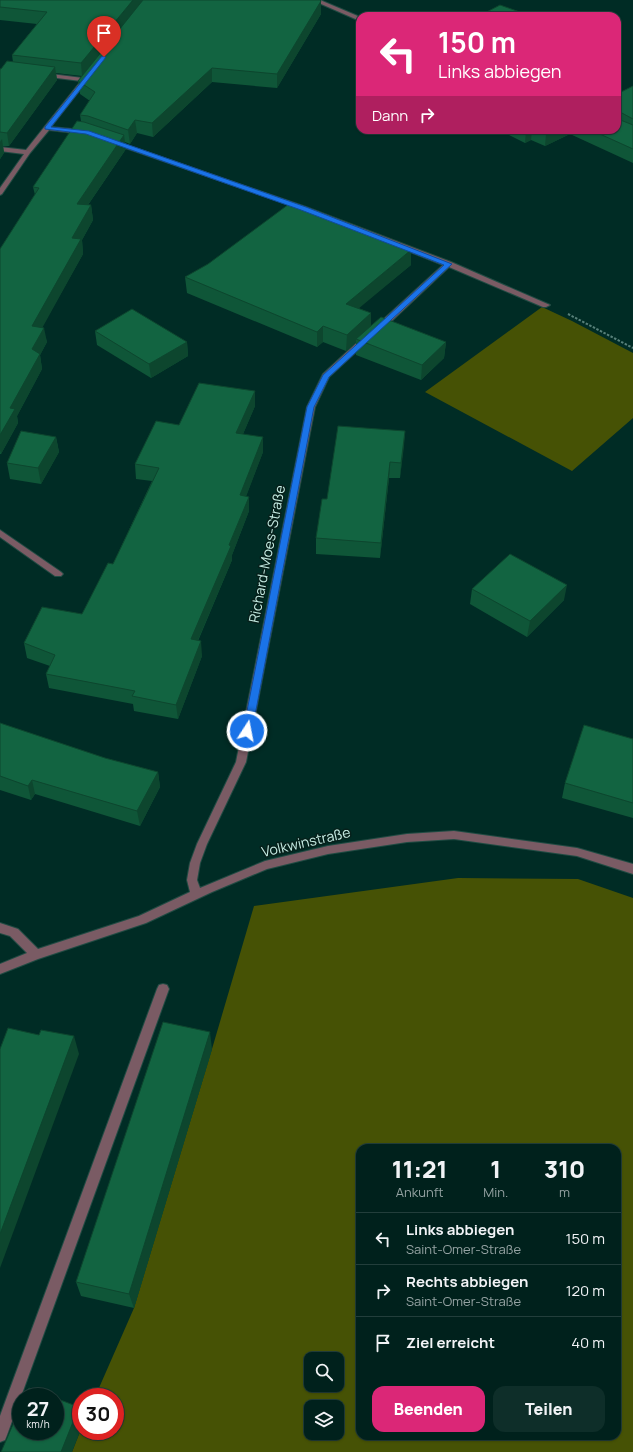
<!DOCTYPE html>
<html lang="de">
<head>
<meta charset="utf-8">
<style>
	body { margin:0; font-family:Manrope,sans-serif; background:#0e2e29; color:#f1f3f6; height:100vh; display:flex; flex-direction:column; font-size:15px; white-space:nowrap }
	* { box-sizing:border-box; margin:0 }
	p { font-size:13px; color:#95a3a3 }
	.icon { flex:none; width:22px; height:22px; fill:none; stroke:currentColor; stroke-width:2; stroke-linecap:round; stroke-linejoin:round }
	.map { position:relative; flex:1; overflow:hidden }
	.drawer { position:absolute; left:356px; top:1144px; width:265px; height:296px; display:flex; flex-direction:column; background:#00211c; border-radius:12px; box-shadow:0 1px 3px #0004,0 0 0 1px #223e3b }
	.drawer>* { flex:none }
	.top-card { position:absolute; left:356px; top:12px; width:265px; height:122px; border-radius:12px; box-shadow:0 1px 3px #0004,0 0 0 1px #223e3b; background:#db2777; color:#fff; overflow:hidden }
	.fabs { position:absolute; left:304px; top:1352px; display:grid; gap:8px }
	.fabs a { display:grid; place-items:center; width:40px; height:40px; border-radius:8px; background:#00211c; box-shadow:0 1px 3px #0004,0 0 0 1px #223e3b; font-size:20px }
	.speed { position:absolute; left:12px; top:1388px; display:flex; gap:8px; font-size:20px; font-weight:700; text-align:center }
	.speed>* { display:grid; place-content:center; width:52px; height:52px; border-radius:50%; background:#00211c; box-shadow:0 1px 3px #0004,0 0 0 1px #223e3b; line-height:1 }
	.speed small { font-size:10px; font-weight:400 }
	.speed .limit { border:6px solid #d22; background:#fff; color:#111 }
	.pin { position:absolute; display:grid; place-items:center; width:34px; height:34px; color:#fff; margin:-41px -17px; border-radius:50% 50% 50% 0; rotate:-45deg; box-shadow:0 0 4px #0007 }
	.pin .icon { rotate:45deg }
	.me { position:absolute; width:44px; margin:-22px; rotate:11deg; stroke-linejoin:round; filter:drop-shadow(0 0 3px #0008) }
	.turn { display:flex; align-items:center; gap:14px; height:84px; padding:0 16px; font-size:18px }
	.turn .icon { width:52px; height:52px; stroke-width:2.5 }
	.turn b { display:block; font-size:28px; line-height:34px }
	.then { display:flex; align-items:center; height:38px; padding:0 16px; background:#0003; gap:8px; font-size:15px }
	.eta { display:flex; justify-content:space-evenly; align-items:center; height:68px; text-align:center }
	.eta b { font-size:24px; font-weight:800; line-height:28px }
	.cta { display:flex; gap:8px; margin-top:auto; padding:8px 16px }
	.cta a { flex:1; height:46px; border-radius:12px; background:#db2777; color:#fff; font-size:16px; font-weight:800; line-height:46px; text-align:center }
	.cta a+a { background:#0e2e29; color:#f1f3f6 }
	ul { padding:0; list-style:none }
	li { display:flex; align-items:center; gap:12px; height:52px; padding:0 16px; border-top:1px solid #223e3b }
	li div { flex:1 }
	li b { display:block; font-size:15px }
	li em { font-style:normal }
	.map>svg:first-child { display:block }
</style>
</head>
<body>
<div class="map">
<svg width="633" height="1452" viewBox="0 0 633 1452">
	<rect width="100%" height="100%" fill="#002c25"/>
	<path fill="#465205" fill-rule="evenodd" d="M 542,307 L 572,321 L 633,353 L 633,418 L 572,471 L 425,392 Z
		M 458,878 L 578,879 L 633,898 L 633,1452 L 72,1452 L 81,1429 L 81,1431 L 115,1431 L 115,1397 L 95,1397 L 134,1308 L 212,1049 L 254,906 ZM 360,1148 L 617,1148 L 617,1436 L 360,1436 ZM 311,1359 L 337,1359 L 337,1385 L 311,1385 ZM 311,1407 L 337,1407 L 337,1433 L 311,1433 Z"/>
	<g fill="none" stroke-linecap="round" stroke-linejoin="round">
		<g stroke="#204b43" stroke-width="2">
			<path id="minor" d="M 312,0 L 320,0 L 360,17 L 360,21 Z
				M 43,73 L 83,78 L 86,75 L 90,75 L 91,76 L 87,81 L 51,127 L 83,130 L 86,132 L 83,134 L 49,130 L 30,153 L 2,194 L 0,195 L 0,188 L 24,154 L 0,151 L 0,147 L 26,150 L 81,81 L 41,76 L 40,75 Z
				M 111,141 L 115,141 L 306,207 L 451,262 L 550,305 L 546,307 L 543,307 L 449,267 L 381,331 L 375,331 L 375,327 L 443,265 L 302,209 L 111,143 Z
				M 363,337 L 366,337 L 370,339 L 329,377 L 315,407 L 246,762 L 207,844 L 200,863 L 197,880 L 200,888 L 265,861 L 328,846 L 407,834 L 454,831 L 577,848 L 633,864 L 633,874 L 577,856 L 454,839 L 407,842 L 328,854 L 267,869 L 212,892 L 146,923 L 38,959 L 0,974 L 0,964 L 27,953 L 10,936 L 0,933 L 0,923 L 18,929 L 38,949 L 139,916 L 190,892 L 187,880 L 190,863 L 197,844 L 236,762 L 307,407 L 323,374 Z
				M 0,530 L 61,572 L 63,574 L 61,576 L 55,576 L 0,537 Z
				M 163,984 L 167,985 L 169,989 L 7,1435 L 5,1440 L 0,1442 L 0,1416 L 157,989 L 159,985 Z"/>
		</g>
		<path stroke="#578079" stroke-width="2" stroke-dasharray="2.5 1.5" stroke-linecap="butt" d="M 568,314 L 633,348"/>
		<use href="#minor" fill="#7a5b64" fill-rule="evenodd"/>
	</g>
	<path fill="#0f5638" d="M 0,0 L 321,14 L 277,88 L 212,82 L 153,137 L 137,133 L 130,144 L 125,142 L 126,149 L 88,205 L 91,205 L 93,220 L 82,240 L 83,254 L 42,327 L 47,342 L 40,355 L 42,369 L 17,416 L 18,423 L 1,454 L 0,454 L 0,249 L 35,195 L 33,187 L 81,121 L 80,115 L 90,101 L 80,94 L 78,81 L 82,76 L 56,73 L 57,80 L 9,146 L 3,146 L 4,153 L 0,159 L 0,69 L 13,62 L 12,55 L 37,24 L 0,20 Z
		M 633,86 L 633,163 L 570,134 L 545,146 L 531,140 L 525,143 L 499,130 L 617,130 L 617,94 Z
		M 411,250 L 411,265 L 358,308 L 371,313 L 371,326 L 446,342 L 444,358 L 421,380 L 356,355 L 356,342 L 346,351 L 323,342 L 317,347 L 187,293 L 185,277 Z
		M 95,331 L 187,342 L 188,356 L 151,378 L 97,345 Z
		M 255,391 L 255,406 L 243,434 L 263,452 L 246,496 L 249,511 L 232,555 L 232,560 L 198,641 L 202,656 L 178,719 L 134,711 L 133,704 L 49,688 L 46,674 L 50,666 L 27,658 L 24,643 L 82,614 L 113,564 L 152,481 L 136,479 L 135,464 L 179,425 Z
		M 405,431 L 400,478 L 389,478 L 380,558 L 316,554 L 316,538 L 327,499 Z
		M 56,437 L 59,452 L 41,484 L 10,479 L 7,463 Z
		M 472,589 L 564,600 L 527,637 L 470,604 Z
		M 0,723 L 105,758 L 158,772 L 160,787 L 140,826 L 35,794 L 31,800 L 0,790 Z
		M 633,739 L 633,818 L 562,798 L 565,783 Z
		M 212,1049 L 134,1308 L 81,1296 L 76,1282 Z"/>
	<path fill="#0d462e" d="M 133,0 L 145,0 L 82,76 L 81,63 Z
		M 321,1 L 321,14 L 277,88 L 277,74 Z
		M 55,67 L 57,80 L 9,146 L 7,133 Z
		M 212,68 L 212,82 L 153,137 L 152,123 Z
		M 620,112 L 618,125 L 618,113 Z
		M 135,120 L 137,133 L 130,144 L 128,130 Z
		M 526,130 L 532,130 L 531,140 L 525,143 Z
		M 554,130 L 570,130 L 570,134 L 545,146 L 546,134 Z
		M 124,135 L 126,149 L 79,218 L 77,204 Z
		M 2,139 L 4,153 L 0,159 L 0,142 Z
		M 91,205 L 93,220 L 82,240 L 83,254 L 35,341 L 32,326 L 72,238 Z
		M 411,250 L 411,265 L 346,319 L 346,304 Z
		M 371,313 L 371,329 L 356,339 L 356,342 L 346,351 L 347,335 Z
		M 323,326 L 323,342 L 317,347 L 317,332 Z
		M 44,328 L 47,342 L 40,355 L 42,369 L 17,416 L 18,423 L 1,454 L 0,450 L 0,435 L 32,349 Z
		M 187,342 L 188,356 L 151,378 L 149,364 Z
		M 446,342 L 444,358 L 421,380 L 422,365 Z
		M 255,391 L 255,406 L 237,448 L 236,433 Z
		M 405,431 L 404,446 L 400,478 L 401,463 Z
		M 56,437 L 59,452 L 41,484 L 38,468 Z
		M 263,437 L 263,452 L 241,510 L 240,495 Z
		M 390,462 L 389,478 L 380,558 L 381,543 Z
		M 249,497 L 249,511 L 232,555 L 232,560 L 192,654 L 191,639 Z
		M 567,585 L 564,600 L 527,637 L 530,621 Z
		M 201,641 L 202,656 L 178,719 L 176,705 Z
		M 158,772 L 160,787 L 140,826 L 137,811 Z
		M 32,780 L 35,794 L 31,800 L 28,786 Z
		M 210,1032 L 212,1049 L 134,1308 L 129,1294 Z
		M 74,1036 L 79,1054 L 0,1268 L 0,1234 Z
		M 79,1407 L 81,1410 L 81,1429 L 72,1452 L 61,1452 Z"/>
	<path fill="#126441" stroke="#0d462e" d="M 0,0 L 133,0 L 81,63 L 12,55 L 47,12 L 0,7 Z
		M 143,0 L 320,0 L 321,1 L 277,74 L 212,68 L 152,123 L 135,120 L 128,130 L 88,116 L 80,115 L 95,92 L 78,81 Z
		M 500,5 L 531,16 L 479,16 Z
		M 7,61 L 55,67 L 7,133 L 0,132 L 0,69 L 1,69 Z
		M 633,86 L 633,119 L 620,112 L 618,113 L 618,119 L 633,125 L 633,149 L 591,130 L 617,130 L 617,94 Z
		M 77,121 L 84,122 L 124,135 L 77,204 L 91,205 L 72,238 L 81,239 L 32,326 L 44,328 L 32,349 L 40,354 L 10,408 L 15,409 L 0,435 L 0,249 L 39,188 L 33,187 Z
		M 538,130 L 554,130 L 546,134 Z
		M 289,204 L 411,250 L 346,304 L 371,313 L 347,335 L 323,326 L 317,332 L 185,277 L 208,264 Z
		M 132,309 L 187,342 L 149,364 L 95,331 Z
		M 381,317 L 446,342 L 422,365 L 356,339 Z
		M 199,383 L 255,391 L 236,433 L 263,437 L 240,495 L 249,497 L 229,545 L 231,546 L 191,639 L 201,641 L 176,705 L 132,696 L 135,691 L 46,674 L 55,655 L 24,643 L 42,607 L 82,614 L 108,563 L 113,564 L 159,468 L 135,464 L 156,421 L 179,425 Z
		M 338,426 L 405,431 L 401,463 L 390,462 L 381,543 L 316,538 L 322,499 L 327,499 Z
		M 21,431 L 56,437 L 38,468 L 7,463 Z
		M 510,554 L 567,585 L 530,621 L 472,589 Z
		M 0,723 L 105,758 L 158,772 L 137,811 L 32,780 L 28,786 L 0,776 Z
		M 584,725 L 633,739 L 633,803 L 565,783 Z
		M 163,1022 L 210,1032 L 129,1294 L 76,1282 Z
		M 8,1028 L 39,1035 L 41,1030 L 74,1036 L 0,1234 L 0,1049 Z
		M 29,1388 L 53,1397 L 25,1397 Z
		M 55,1398 L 79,1407 L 61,1452 L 1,1452 L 21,1406 L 21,1431 L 55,1431 Z"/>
	<path fill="#1a73e8" stroke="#114b97" d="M 102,56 L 106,57 L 51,127 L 89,131 L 306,207 L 452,264 L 329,377 L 314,407 L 252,731 L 247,734 L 243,731 L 307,407 L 323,375 L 444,265 L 301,210 L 86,134 L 45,129 L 45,127 Z"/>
	<g text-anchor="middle" stroke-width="3" stroke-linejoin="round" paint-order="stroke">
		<g font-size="14" fill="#c6ece3" stroke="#06201b">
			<text transform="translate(267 554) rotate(-79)" y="5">Richard-Moes-Straße</text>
			<text transform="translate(306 842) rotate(-13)" y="5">Volkwinstraße</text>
		</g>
	</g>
</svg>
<div class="fabs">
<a><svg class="icon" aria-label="search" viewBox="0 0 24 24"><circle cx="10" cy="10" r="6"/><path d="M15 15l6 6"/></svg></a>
<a><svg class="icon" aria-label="layers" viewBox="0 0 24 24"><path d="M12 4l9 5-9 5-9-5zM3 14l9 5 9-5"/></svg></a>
</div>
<div class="speed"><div>27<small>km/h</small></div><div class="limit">30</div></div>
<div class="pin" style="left:104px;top:57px;background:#d93025"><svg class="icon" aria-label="arrive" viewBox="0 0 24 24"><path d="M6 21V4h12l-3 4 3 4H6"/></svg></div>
<svg class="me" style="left:247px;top:731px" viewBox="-20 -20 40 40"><circle r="17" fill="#1a73e8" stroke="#fff" stroke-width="3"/><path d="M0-11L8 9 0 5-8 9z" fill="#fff"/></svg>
<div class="top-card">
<div class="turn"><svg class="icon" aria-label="left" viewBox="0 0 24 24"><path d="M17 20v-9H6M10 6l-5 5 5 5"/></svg><div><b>150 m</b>Links abbiegen</div></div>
<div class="then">Dann<svg class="icon" aria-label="right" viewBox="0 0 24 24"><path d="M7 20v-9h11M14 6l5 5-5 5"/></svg></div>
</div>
<section class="drawer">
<div class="eta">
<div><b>11:21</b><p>Ankunft</p></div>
<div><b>1</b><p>Min.</p></div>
<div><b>310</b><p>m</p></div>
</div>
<ul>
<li><svg class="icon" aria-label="left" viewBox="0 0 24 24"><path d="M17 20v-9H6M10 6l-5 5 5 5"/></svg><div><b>Links abbiegen</b><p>Saint-Omer-Straße</p></div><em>150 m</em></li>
<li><svg class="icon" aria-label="right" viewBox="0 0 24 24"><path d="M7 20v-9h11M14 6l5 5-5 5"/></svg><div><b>Rechts abbiegen</b><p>Saint-Omer-Straße</p></div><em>120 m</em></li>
<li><svg class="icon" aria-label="arrive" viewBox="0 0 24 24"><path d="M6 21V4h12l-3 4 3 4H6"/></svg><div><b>Ziel erreicht</b></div><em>40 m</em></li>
</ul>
<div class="cta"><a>Beenden</a><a>Teilen</a></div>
</section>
</div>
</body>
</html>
